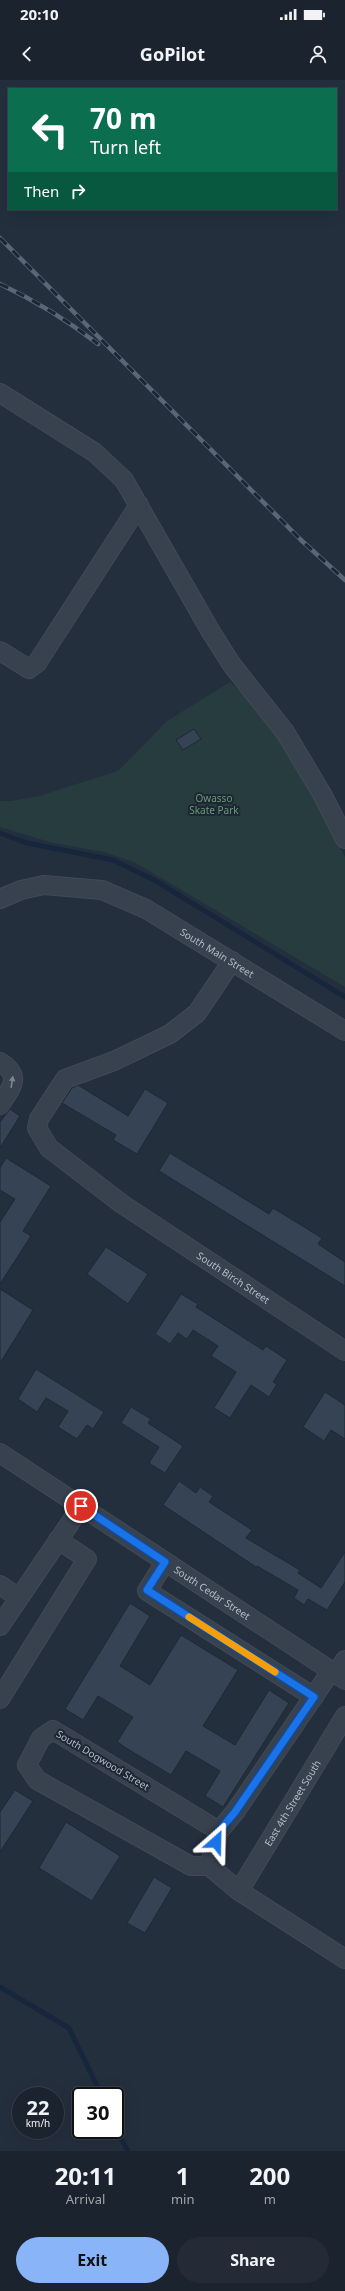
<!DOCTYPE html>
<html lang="en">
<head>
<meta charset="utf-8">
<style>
	body { margin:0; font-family:"Noto Sans",sans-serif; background:#242b36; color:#f1f3f6; height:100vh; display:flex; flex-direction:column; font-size:15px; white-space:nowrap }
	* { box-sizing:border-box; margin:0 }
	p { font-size:13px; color:#a0a4aa }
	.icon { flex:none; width:22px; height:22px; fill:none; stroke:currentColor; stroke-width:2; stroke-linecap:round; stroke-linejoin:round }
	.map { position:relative; height:2071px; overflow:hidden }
	.drawer { display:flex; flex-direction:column; background:#1b232e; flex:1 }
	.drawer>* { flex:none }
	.top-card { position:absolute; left:8px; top:8px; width:329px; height:122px; border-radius:0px; box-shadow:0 4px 16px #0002,0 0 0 1px #39404a; background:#0b6e4f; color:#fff; overflow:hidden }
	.speed { position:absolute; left:12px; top:2007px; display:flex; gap:8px; font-size:20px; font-weight:700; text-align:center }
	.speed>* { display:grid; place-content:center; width:52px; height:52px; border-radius:50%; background:#1b232e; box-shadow:0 4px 16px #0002,0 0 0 1px #39404a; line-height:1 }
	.speed small { font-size:10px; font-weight:400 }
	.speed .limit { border:2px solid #111; border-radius:6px; background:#fff; color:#111 }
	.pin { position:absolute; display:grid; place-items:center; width:34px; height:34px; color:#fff; margin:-17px; border:2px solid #fff; border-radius:50%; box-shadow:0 1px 4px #0007 }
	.me { position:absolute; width:44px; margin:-22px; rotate:25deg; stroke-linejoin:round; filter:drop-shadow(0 0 3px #0008) }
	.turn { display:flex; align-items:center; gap:14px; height:84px; padding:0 16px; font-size:18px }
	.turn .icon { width:52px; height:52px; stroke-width:2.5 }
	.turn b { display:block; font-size:28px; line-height:34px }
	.then { display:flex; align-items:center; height:38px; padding:0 16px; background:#0003; gap:8px; font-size:15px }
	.eta { display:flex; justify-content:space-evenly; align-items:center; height:68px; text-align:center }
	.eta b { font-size:24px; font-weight:700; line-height:28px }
	.cta { display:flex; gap:8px; margin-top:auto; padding:8px 16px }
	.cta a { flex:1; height:46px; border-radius:24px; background:#8ab4f8; color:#111; font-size:16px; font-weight:700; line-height:46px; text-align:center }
	.cta a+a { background:#242b36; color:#f1f3f6 }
	.status { display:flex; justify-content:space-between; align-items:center; height:28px; padding:0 20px; background:#1b232e; direction:ltr }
	.status svg { height:11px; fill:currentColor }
	header { display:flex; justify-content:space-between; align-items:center; height:52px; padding:0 16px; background:#1b232e; font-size:18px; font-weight:700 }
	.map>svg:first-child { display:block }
</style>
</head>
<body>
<div class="status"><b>20:10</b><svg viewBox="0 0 49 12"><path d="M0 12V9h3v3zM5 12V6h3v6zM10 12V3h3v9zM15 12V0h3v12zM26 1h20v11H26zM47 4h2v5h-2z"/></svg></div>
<header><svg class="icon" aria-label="back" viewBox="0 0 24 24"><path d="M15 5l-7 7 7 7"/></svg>GoPilot<svg class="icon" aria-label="person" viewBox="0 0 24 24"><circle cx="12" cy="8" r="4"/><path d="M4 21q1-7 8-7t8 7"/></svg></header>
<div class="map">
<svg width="345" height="2071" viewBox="0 0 345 2071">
	<rect width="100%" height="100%" fill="#242f3e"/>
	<path fill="#263c3f" d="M 230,602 L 250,620 L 277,656 L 313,712 L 345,777 L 345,907 L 136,783 L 104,772 L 53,763 L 0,747 L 0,721 L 11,721 L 39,716 L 118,691 L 167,641 Z"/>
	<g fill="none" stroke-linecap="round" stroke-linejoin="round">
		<path stroke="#17263c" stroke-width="5" d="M 0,753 L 27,763 L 113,780 L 156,801 L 345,917
			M 0,1907 L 69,1948 L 102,2016
			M 115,2047 L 128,2071"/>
	</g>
	<path fill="#364354" stroke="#1f2835" d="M 194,649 L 201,659 L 183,670 L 176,660 Z
		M 78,1005 L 128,1036 L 145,1009 L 168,1023 L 137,1074 L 113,1060 L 116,1055 L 62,1023 L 72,1008 Z
		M 10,1029 L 20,1036 L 0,1068 L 0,1042 Z
		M 170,1073 L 269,1134 L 273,1128 L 322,1158 L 318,1164 L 345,1182 L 345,1206 L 159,1091 Z
		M 6,1078 L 51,1106 L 23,1151 L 31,1156 L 0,1204 L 0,1142 L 15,1119 L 0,1110 L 0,1088 Z
		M 106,1167 L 148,1194 L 128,1224 L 87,1194 Z
		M 0,1209 L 33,1230 L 0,1283 Z
		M 181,1214 L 198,1224 L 196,1227 L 263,1270 L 266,1266 L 287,1280 L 273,1302 L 277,1304 L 269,1317 L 251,1305 L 230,1338 L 214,1328 L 236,1292 L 211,1276 L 218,1266 L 193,1250 L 187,1259 L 178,1253 L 170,1264 L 155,1254 Z
		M 36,1289 L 104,1332 L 93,1349 L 87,1345 L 77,1359 L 58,1347 L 68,1331 L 46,1318 L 37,1332 L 18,1319 Z
		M 325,1312 L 345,1325 L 345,1359 L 331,1350 L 324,1361 L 303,1347 Z
		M 131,1327 L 151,1339 L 148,1343 L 183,1366 L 165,1393 L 149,1383 L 159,1367 L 121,1343 Z
		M 179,1401 L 196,1413 L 200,1407 L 213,1416 L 209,1422 L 252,1450 L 246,1458 L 300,1490 L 298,1493 L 321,1508 L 345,1472 L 345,1502 L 327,1530 L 308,1519 L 304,1525 L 294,1518 L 298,1510 L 257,1486 L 256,1487 L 163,1425 Z
		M 130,1523 L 150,1536 L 120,1586 L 150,1605 L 181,1555 L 238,1590 L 203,1646 L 235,1665 L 269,1610 L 289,1623 L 223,1727 L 205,1716 L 220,1691 L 186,1671 L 171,1695 L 131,1671 L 117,1662 L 133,1637 L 98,1616 L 83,1640 L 65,1629 Z
		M 15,1710 L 33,1721 L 0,1772 L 0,1732 Z
		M 66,1742 L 120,1776 L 92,1821 L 39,1788 Z
		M 154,1797 L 172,1808 L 145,1853 L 127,1843 Z"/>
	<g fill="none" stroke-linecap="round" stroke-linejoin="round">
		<g stroke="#414a57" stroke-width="20">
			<g id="minor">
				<path d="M 0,313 L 94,372 L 124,400 L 211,552 L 232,585 L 285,652 L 322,714 L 345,759"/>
				<path d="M 0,571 L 29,589 L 37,583 L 139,425"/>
				<path id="s1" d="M 0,819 L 21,810 L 44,805 L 102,810 L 146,829 L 345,951"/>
				<path id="s2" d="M 232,881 L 197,933 L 170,954 L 114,981 L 65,999 L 39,1039 L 37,1048 L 49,1068 L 122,1124 L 345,1271"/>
				<path d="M 0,982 C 23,996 11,1008 0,1025"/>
				<path id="s3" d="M 0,1373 L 345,1600"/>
				<path d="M 165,1482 L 147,1511 L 314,1617"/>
				<path d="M 0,1505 L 18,1517"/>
				<path d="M 0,1546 L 81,1427"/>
				<path d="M 336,1594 L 345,1580"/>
				<path d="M 0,1619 L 87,1479 L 58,1460"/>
				<path d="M 219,1751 L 235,1732 L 331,1591"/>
				<path d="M 209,1786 L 219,1751 L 53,1650 L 41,1658 L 27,1685 L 37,1700 L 191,1786 L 209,1786 L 239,1811 L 345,1879"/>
				<path id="s4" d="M 239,1811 L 345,1636"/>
			</g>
		</g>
		<use href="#minor" stroke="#38414e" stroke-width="18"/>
		<g stroke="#5a6575" stroke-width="4.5">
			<path id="rail" d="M 0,158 L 301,460 L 345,500
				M 0,204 C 36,221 67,240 98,264"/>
		</g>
		<use href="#rail" stroke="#1d2633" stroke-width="3" stroke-dasharray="9" stroke-linecap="butt"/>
	</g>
	<defs><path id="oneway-solid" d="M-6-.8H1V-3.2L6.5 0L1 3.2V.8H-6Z"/></defs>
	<use fill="#7c8592" href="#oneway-solid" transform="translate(12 1002) rotate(-81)"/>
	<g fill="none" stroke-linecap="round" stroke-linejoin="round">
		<g stroke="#114b97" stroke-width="10">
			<path id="route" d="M 81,1426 L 165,1482 L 147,1510 L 314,1617 L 235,1732 L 219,1751 L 216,1762"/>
		</g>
		<use href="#route" stroke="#1a73e8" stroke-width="7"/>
		<path stroke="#f59e0b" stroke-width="7" d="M 189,1537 L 275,1592"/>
	</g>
	<g text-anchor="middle" stroke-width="4" stroke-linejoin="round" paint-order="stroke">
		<g font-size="10" fill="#6b9a76" stroke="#1d2633">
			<text x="214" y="722">Owasso<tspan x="214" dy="12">Skate Park</tspan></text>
		</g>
		<g font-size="10" fill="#b4bcc9" stroke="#1d2633">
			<text dy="4" stroke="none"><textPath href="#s1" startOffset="236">South Main Street</textPath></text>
			<text dy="4" stroke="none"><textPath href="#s2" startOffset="517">South Birch Street</textPath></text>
			<text dy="4" stroke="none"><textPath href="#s3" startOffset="254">South Cedar Street</textPath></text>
			<text transform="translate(103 1680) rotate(31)" y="4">South Dogwood Street</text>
			<text dy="4" stroke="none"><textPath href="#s4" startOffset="103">East 4th Street South</textPath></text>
		</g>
	</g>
</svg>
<div class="speed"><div>22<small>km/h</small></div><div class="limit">30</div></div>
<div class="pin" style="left:81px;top:1426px;background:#d93025"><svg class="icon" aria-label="arrive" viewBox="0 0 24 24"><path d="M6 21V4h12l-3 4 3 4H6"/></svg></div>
<svg class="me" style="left:216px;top:1762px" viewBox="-20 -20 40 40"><path d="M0-17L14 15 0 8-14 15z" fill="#1a73e8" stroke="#fff" stroke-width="4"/></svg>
<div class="top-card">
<div class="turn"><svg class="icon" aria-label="left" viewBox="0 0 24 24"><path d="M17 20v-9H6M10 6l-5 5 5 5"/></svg><div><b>70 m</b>Turn left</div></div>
<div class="then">Then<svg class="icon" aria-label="right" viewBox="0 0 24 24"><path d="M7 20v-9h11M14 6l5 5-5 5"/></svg></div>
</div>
</div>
<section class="drawer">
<div class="eta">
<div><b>20:11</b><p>Arrival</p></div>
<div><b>1</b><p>min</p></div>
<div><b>200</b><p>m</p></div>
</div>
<div class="cta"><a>Exit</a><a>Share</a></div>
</section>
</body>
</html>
